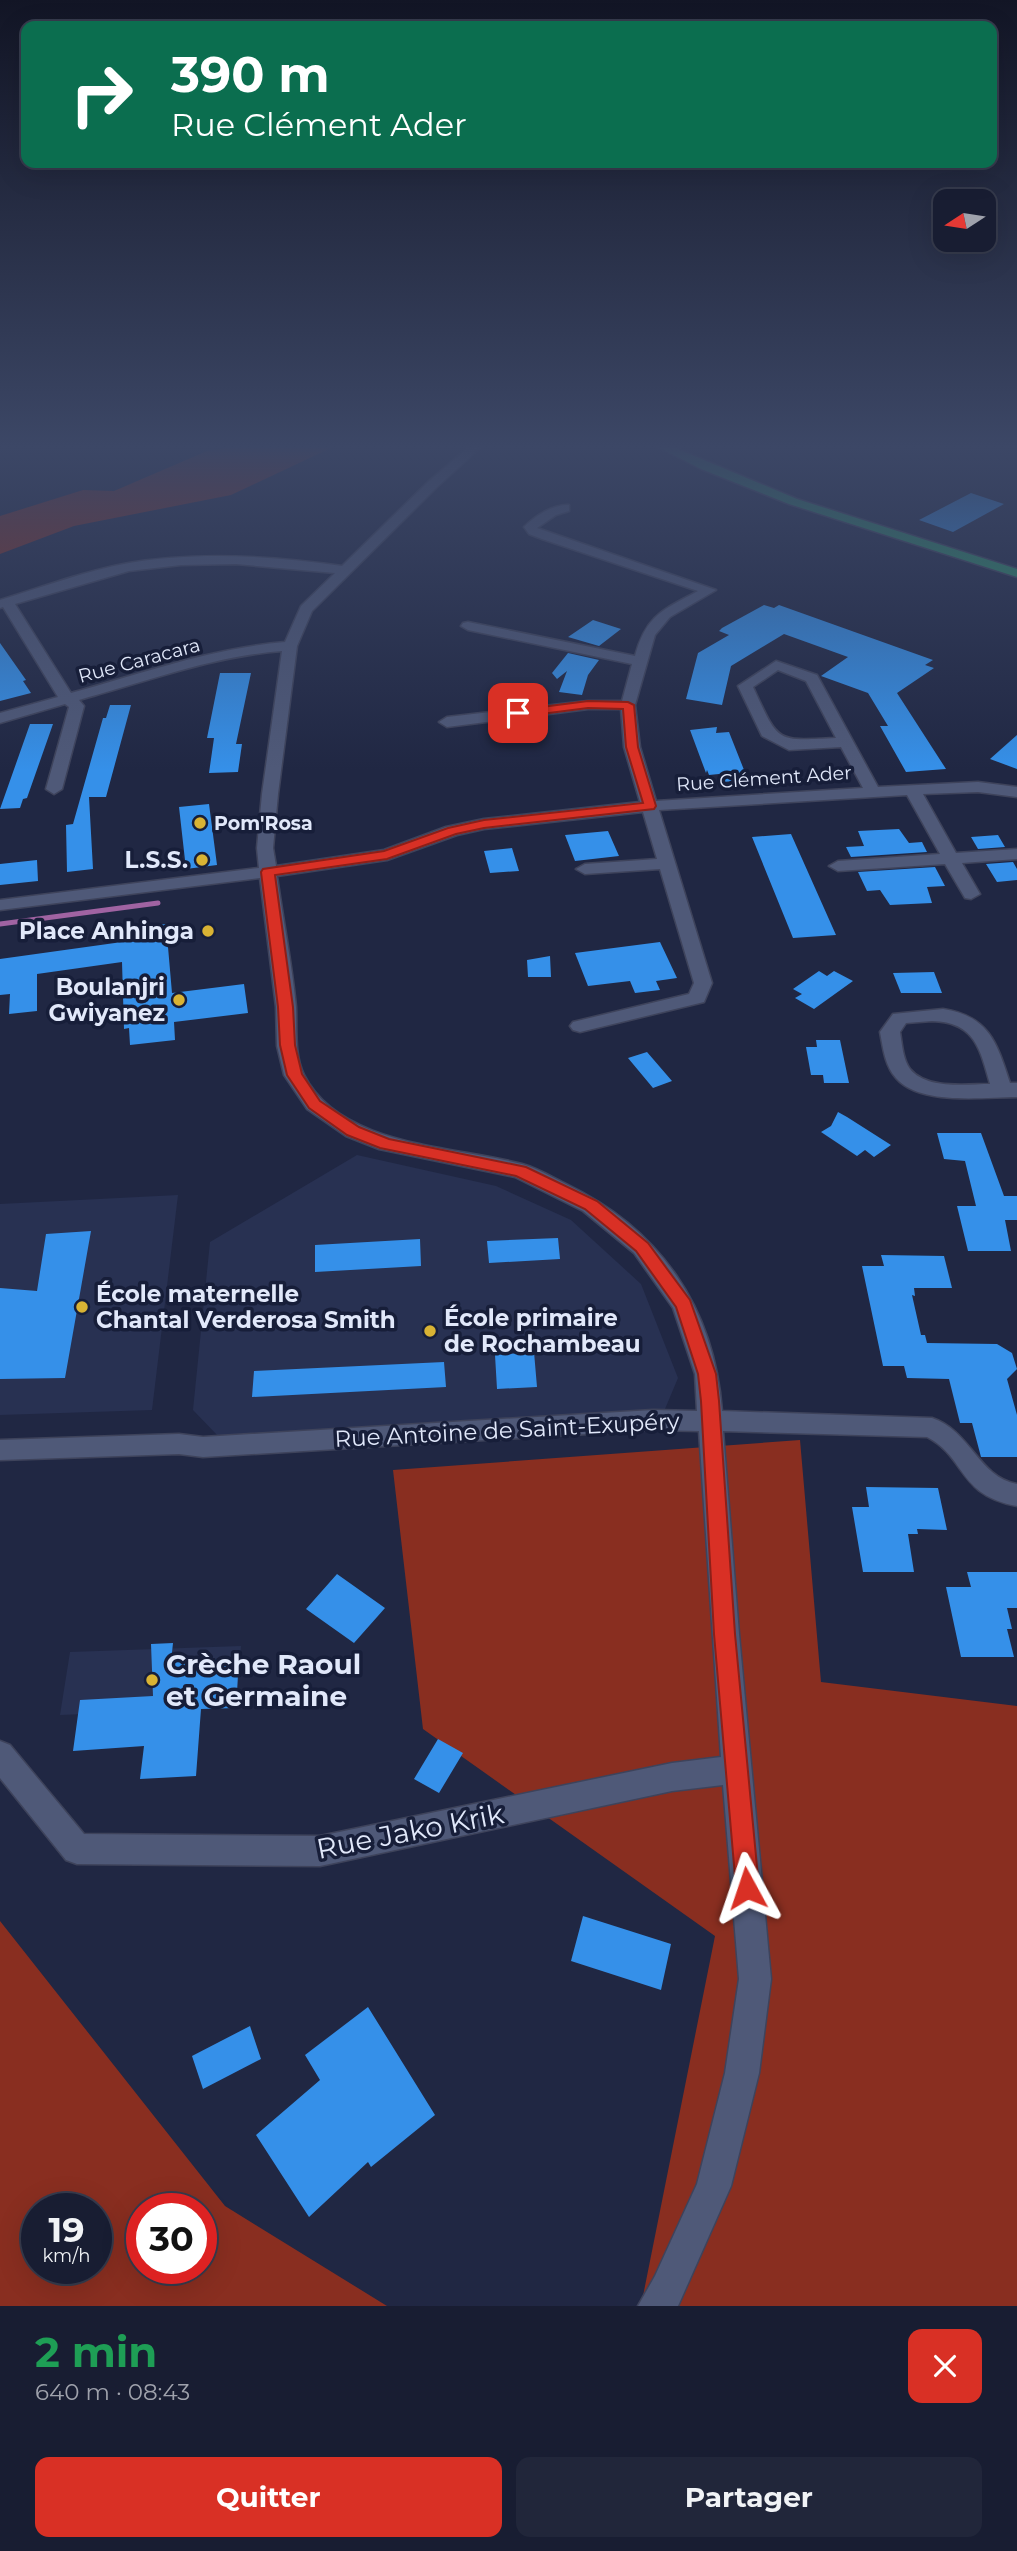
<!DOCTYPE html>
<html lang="fr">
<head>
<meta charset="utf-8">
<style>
	body { margin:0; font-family:Montserrat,sans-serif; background:#21263a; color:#f1f3f6; height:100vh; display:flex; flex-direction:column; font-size:26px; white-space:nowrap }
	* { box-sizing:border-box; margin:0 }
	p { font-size:23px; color:#9fa2ac }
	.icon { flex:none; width:38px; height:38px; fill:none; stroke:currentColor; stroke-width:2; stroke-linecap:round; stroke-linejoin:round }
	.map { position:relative; height:2306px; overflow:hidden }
	.details { display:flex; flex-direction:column; background:#181d32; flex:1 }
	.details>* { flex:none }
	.guide { position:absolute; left:21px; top:21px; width:976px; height:147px; border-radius:14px; box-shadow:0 7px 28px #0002,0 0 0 2px #363b4d; background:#0b6e4f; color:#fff; overflow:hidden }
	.needle { width:46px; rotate:258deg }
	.tools { position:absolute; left:933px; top:189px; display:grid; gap:14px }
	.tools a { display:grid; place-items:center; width:63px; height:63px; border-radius:14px; background:#181d32; box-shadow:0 7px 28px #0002,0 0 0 2px #363b4d; font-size:35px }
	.speed { position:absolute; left:21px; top:2193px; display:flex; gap:14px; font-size:35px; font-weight:700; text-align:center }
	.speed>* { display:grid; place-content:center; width:91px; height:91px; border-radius:50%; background:#181d32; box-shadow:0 7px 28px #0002,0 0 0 2px #363b4d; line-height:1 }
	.speed small { font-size:18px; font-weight:400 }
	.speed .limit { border:10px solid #d22; background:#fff; color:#111 }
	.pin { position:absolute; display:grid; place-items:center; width:60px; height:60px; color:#fff; margin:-30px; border-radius:14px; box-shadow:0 4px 10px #0006 }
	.me { position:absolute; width:77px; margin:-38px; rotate:355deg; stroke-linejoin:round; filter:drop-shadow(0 0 5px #0008) }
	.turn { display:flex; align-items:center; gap:24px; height:147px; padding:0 35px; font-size:32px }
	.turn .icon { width:91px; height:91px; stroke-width:2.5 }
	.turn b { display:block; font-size:49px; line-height:60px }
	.round { display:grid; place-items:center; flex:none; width:74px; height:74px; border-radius:14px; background:#21263a }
	.head { display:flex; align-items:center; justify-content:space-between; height:119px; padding:0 35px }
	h1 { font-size:42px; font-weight:700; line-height:52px; color:#1e9e55 }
	.action { display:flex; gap:14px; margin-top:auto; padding:14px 35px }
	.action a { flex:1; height:80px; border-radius:14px; background:#d93025; color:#fff; font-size:28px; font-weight:700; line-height:80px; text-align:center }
	.action a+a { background:#21263a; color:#f1f3f6 }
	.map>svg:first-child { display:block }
</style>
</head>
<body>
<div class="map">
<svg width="1017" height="2306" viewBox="0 0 1017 2306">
	<rect width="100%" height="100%" fill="#202743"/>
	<path fill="#283152" d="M 357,1155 L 496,1186 L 571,1220 L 641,1284 L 678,1378 L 665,1409 L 218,1436 L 193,1410 L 210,1242 Z
		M 178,1195 L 152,1410 L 0,1415 L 0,1204 Z
		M 241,1646 L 236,1708 L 60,1715 L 70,1652 Z"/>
	<path fill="#892e20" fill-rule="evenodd" d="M 232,447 L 333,447 L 231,495 L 74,526 L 0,554 L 0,516 L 83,490 L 114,491 L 207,451 Z
		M 800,1440 L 821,1682 L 1017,1706 L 1017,2306 L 641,2306 L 715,1936 L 423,1729 L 393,1470 Z
		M 0,1921 L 225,2206 L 387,2306 L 0,2306 ZM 37,2208 L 96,2208 L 96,2268 L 37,2268 ZM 201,2208 L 201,2268 L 142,2268 L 142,2208 Z"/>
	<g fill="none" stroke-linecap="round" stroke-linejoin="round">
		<path stroke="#a063a2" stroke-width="5" d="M 0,924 L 158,903"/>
	</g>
	<path fill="#3590e9" d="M 971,493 L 1004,504 L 953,532 L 919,520 Z
		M 764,605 L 774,608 L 779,605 L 933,660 L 925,665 L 934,668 L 897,693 L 946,769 L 906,772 L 880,726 L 888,726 L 868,693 L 821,676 L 848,657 L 784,634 L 731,666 L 722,705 L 686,699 L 698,653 L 729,635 L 719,631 L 722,628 Z
		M 593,620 L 621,629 L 599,646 L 568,637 Z
		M 0,643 L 26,680 L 23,681 L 31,693 L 0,701 Z
		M 568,653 L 599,660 L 588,675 L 582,695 L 559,692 L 567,671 L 557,679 L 552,673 Z
		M 220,673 L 251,673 L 236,744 L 242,744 L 238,772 L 209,773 L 214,738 L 207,738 Z
		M 110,705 L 131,705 L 106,797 L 89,797 L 93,869 L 67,872 L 66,825 L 73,824 L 103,718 L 106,718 Z
		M 30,724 L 53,724 L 27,798 L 23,799 L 20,808 L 0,809 Z
		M 717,727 L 716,733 L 729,732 L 748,780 L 722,782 L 719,774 L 709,775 L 707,770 L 706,773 L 690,730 Z
		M 1017,735 L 1017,769 L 990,759 Z
		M 209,804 L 217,865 L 186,869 L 179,807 Z
		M 899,829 L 909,843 L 922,842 L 927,852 L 851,857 L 846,847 L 864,846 L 858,831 Z
		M 608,831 L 619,856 L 575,861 L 565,835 Z
		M 791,834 L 836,935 L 793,938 L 752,837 Z
		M 998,835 L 1005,847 L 978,849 L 971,837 Z
		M 512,848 L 519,871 L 490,873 L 484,851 Z
		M 37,860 L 38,881 L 0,885 L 0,864 Z
		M 1013,862 L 1017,869 L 1017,880 L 997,882 L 986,864 Z
		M 935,867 L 945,886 L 927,887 L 932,903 L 890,905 L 880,890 L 867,891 L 858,872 Z
		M 166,924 L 172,993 L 244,984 L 248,1013 L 174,1022 L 175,1040 L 130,1045 L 129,1028 L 124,1029 L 122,962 L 37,974 L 37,1011 L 9,1014 L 10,994 L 0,995 L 0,959 L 122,942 L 121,929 Z
		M 660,942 L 677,978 L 656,981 L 660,990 L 635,993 L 630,981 L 588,986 L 575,953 Z
		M 550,956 L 551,977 L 528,977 L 527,960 Z
		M 819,971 L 827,976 L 834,971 L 853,981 L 814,1009 L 795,998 L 802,994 L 793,989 Z
		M 934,972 L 942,993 L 901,993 L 893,973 Z
		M 816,1040 L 840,1040 L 849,1083 L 824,1083 L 823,1075 L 811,1075 L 806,1047 L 817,1047 Z
		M 647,1052 L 672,1081 L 653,1088 L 628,1058 Z
		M 838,1112 L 847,1117 L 891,1145 L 874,1157 L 865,1150 L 857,1156 L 821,1132 L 831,1126 Z
		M 937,1133 L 981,1133 L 1004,1196 L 1017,1196 L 1017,1220 L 1005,1220 L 1011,1251 L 968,1251 L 957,1206 L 976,1206 L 965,1161 L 944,1159 Z
		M 91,1231 L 65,1378 L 0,1379 L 0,1288 L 37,1291 L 46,1234 Z
		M 558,1238 L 560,1259 L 489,1263 L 487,1241 Z
		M 420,1239 L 421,1266 L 315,1272 L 315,1245 Z
		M 881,1255 L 944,1256 L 952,1288 L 914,1288 L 915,1296 L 912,1295 L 921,1335 L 925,1335 L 927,1343 L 997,1344 L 1012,1353 L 1017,1369 L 1007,1379 L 1017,1415 L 1017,1457 L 981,1457 L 972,1423 L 960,1423 L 949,1379 L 907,1378 L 904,1366 L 883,1366 L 862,1266 L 884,1266 Z
		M 534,1352 L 537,1387 L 497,1389 L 495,1355 Z
		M 444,1362 L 446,1387 L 252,1397 L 254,1371 Z
		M 866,1487 L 938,1488 L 947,1530 L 917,1529 L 918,1534 L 908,1534 L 914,1572 L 863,1572 L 852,1507 L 869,1507 Z
		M 967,1572 L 1017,1572 L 1017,1608 L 1007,1608 L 1012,1629 L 1007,1629 L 1014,1657 L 961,1657 L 946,1587 L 971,1587 Z
		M 337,1574 L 385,1608 L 354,1643 L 306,1609 Z
		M 173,1643 L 171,1662 L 239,1658 L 236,1708 L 201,1709 L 196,1776 L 140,1779 L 144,1746 L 73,1751 L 80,1700 L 153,1696 L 151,1644 Z
		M 438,1739 L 463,1753 L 439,1793 L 414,1779 Z
		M 583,1916 L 671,1944 L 661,1990 L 571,1961 Z
		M 368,2007 L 435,2115 L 371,2167 L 368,2162 L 309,2217 L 256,2135 L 320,2080 L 305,2055 Z
		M 250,2026 L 261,2059 L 203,2089 L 192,2056 Z"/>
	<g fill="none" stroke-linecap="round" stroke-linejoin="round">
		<g stroke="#3e435b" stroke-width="3">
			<path id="street" d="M 469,447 L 481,447 L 436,488 L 312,611 L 297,646 L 278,794 L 273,848 L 276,866 L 384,850 L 446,827 L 484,819 L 640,802 L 624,747 L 621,709 L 588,709 L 447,727 L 439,722 L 447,717 L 588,701 L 622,701 L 632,664 L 468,630 L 461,626 L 463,623 L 468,622 L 635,656 C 646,615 663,610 698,591 L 542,539 L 529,534 L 524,527 C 535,516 553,504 569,505 L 569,511 L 556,515 L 537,528 L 716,590 L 670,617 L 655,635 L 635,705 L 640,747 L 656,801 L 863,788 L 841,747 L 789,750 L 762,736 L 738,686 L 776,661 L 817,675 L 878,787 L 978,782 L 1017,787 L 1017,797 L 978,792 L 923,794 L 956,853 L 1017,849 L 1017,859 L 962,863 L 980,894 L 971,899 L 965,898 L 945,864 L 838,871 L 829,866 L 838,861 L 940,854 L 907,795 L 659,810 L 712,983 L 704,1002 L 580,1032 L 573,1030 L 570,1026 L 573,1022 L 689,994 L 694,983 L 660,869 L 585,874 L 576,869 L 585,864 L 657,859 L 643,812 L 484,829 L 457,835 L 387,860 L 277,876 C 283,920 292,964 296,1007 C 297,1029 294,1055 304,1075 C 340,1147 455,1146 522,1164 C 537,1168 552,1177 566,1184 C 660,1229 714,1307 722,1411 L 932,1418 C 971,1431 978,1477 1017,1484 L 1017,1506 C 957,1495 967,1458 927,1437 L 723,1431 L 739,1634 L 771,1979 L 759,2073 L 731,2186 L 678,2306 L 638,2306 L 655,2276 L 697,2184 L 725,2073 L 739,1979 L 723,1785 L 672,1791 L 320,1866 L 77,1864 L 66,1860 L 0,1778 L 0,1741 L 10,1745 L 84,1834 L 320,1836 L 672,1763 L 721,1757 L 699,1431 L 653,1430 L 203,1457 L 179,1454 L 0,1460 L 0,1440 L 179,1434 L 203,1437 L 653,1410 L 697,1411 L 695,1374 L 673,1308 L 634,1253 L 583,1211 L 515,1177 L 379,1149 L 346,1136 L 307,1109 L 284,1075 L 277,1046 L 276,1007 L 260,878 L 0,910 L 0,900 L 259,868 L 257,848 L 262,794 L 282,651 C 214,656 145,682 79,700 L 84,706 L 62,789 L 54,794 L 46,789 L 69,707 L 65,704 L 0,723 L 0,713 L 58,697 L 3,607 L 0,608 L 0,600 C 43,587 85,571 129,563 C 199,551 272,556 342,566 L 428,482 ZM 236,564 L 335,573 L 301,606 L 285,642 C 212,648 140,674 71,693 L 15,604 L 129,571 L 181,565 ZM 778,670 L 806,681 L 836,738 C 775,741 779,743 753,687 Z
				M 943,1009 C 989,1016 997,1043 1010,1083 L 1017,1083 L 1017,1097 C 984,1097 920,1106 896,1078 C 885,1066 883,1048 880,1032 L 893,1014 ZM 932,1021 C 975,1022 980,1049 990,1084 C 967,1084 927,1090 910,1069 C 903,1060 902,1044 900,1032 L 906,1023 Z"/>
		</g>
		<g stroke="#3e435b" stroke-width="3">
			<path id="primary" d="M 658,447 L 673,447 L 797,499 L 1017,569 L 1017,577 L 789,504 L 701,469 Z"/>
		</g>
		<use href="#street" fill="#4f5978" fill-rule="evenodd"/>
		<use href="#primary" fill="#2c9167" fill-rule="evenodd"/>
	</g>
	<linearGradient id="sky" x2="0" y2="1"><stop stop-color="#121525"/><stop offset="0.58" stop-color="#3c4766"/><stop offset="1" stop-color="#3c4766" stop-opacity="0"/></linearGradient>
	<rect width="1017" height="770" fill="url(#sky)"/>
	<path fill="#d93025" stroke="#8d1f18" stroke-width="2" d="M 588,701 L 628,702 L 634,705 L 638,747 L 656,806 L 654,809 L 484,828 L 456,834 L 387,859 L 275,875 L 293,1007 L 295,1045 L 302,1074 L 320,1101 L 359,1127 L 389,1139 L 526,1167 L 597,1201 L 648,1243 L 690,1300 L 716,1374 L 719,1401 L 735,1634 L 759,1888 L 756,1896 L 747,1899 L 739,1896 L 736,1888 L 714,1634 L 701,1401 L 698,1374 L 676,1307 L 636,1251 L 585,1209 L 516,1176 L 380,1148 L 347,1135 L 309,1108 L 287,1075 L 280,1045 L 278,1007 L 261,872 L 263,869 L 384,851 L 448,828 L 484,820 L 643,803 L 626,747 L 623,709 L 588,708 L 518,717 L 512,713 L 518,710 Z"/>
	<g fill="#d9b334" stroke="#171e39" stroke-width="2.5">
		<circle cx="200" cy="823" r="7"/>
		<circle cx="202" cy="860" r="7"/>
		<circle cx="208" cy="931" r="7"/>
		<circle cx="179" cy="1000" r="7"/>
		<circle cx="82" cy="1307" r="7"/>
		<circle cx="430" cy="1331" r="7"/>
		<circle cx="152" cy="1680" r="7"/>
	</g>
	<g text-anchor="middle" stroke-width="7" stroke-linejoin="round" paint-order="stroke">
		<g font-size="19" fill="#e1e8fa" stroke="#171e39">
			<text transform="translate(139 660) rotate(-15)" y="7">Rue Caracara</text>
			<text transform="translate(764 778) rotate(-4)" y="7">Rue Clément Ader</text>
		</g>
		<g font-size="19" font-weight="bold" fill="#e1e8fa" stroke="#171e39" text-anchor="start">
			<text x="214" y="830">Pom'Rosa</text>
		</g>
		<g font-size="23" font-weight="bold" fill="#e1e8fa" stroke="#171e39" text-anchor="end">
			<text x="188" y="868">L.S.S.</text>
			<text x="194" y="939">Place Anhinga</text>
			<text x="165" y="995">Boulanjri<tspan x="165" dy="26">Gwiyanez</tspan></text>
			<text x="96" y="1302" text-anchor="start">École maternelle<tspan x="96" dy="26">Chantal Verderosa Smith</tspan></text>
			<text x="444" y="1326" text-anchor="start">École primaire<tspan x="444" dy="26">de Rochambeau</tspan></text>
		</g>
		<g font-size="23" fill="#e1e8fa" stroke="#171e39">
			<text transform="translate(507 1430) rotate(-3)" y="8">Rue Antoine de Saint-Exupéry</text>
		</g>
		<g font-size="28" font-weight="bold" fill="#e1e8fa" stroke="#171e39" text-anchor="start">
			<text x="166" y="1674">Crèche Raoul<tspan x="166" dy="32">et Germaine</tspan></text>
		</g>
		<g font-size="28" fill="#e1e8fa" stroke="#171e39">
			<text transform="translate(410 1831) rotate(-11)" y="10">Rue Jako Krik</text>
		</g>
	</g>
</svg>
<div class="tools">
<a><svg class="needle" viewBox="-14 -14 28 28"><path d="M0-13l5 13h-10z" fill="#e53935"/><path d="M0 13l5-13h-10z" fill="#9fa2ac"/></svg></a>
</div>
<div class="speed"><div>19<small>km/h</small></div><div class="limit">30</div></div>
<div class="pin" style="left:518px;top:713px;background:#d93025"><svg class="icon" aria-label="arrive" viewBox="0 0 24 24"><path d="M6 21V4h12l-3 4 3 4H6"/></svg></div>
<svg class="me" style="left:747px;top:1888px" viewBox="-20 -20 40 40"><path d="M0-17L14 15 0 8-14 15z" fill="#d93025" stroke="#fff" stroke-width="4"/></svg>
<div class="guide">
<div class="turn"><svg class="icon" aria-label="right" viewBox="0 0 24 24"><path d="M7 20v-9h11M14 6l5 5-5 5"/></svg><div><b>390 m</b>Rue Clément Ader</div></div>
</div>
</div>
<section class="details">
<div class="head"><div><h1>2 min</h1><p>640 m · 08:43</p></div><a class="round" style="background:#d93025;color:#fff"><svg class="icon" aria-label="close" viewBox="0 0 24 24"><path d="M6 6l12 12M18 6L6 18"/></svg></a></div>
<div class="action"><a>Quitter</a><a>Partager</a></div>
</section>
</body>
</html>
